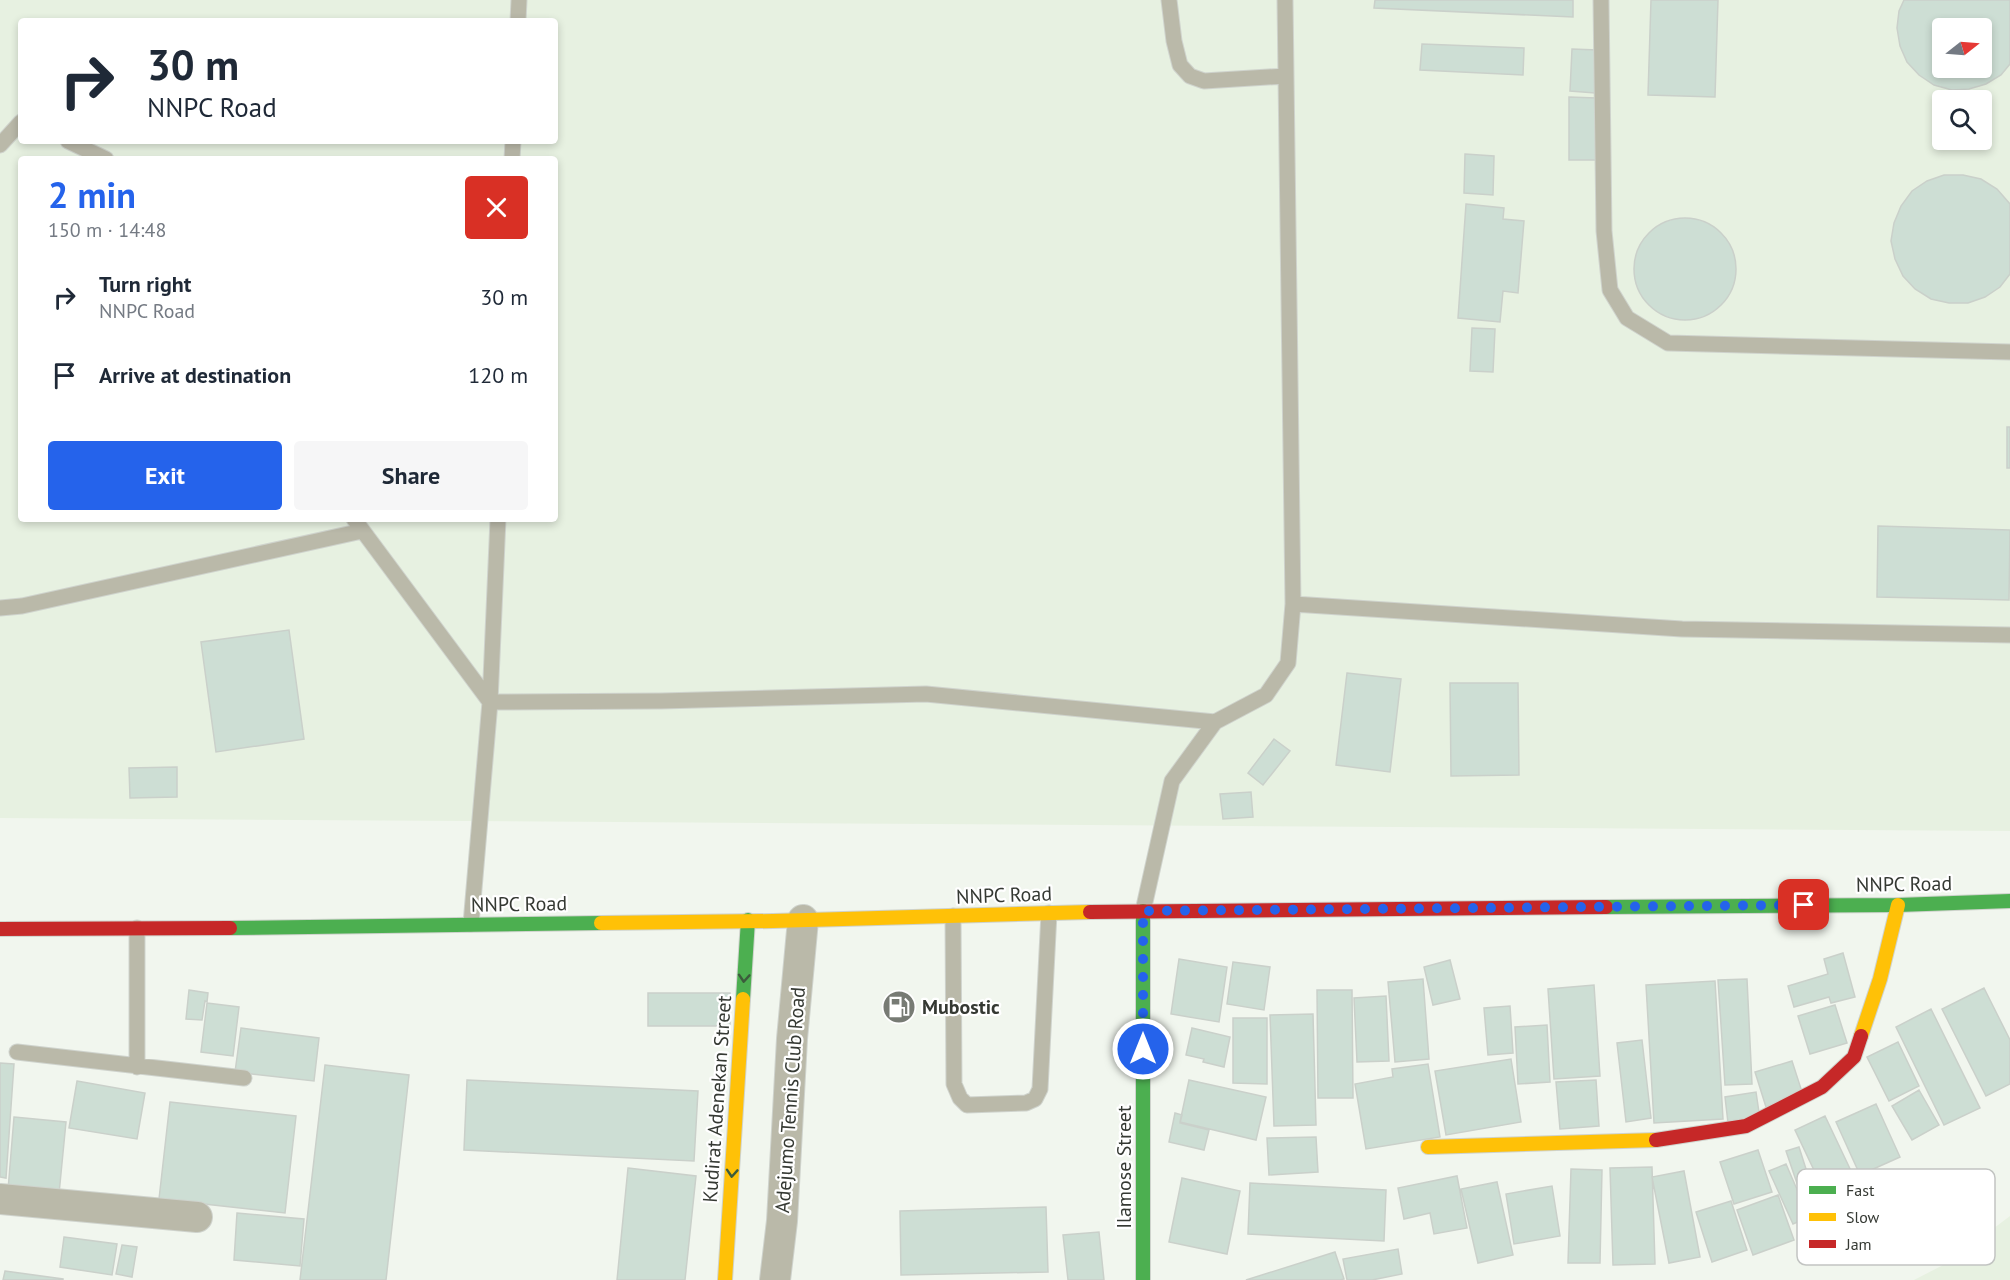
<!DOCTYPE html>
<html lang="en">
<head>
<meta charset="utf-8">
<style>
	body { margin:0; font-family:"PT Sans",sans-serif; background:#f6f6f7; color:#1f2937; height:100vh; display:flex; flex-direction:column; font-size:22px; white-space:nowrap }
	* { box-sizing:border-box; margin:0 }
	p { font-size:20px; color:#747a83 }
	.icon { flex:none; width:33px; height:33px; fill:none; stroke:currentColor; stroke-width:2; stroke-linecap:round; stroke-linejoin:round }
	.map { position:relative; flex:1; overflow:hidden }
	.sheet { position:absolute; left:18px; top:156px; width:540px; height:366px; display:flex; flex-direction:column; background:#fff; border-radius:6px; box-shadow:0 3px 9px #0003 }
	.sheet>* { flex:none }
	.hud { position:absolute; left:18px; top:18px; width:540px; height:126px; border-radius:6px; box-shadow:0 3px 9px #0003; background:#fff; color:#1f2937; overflow:hidden }
	.needle { width:39px; rotate:73deg }
	.controls { position:absolute; left:1932px; top:18px; display:grid; gap:12px }
	.controls a { display:grid; place-items:center; width:60px; height:60px; border-radius:6px; background:#fff; box-shadow:0 3px 9px #0003; font-size:30px }
	.pin { position:absolute; display:grid; place-items:center; width:51px; height:51px; color:#fff; margin:-26px; border-radius:12px; box-shadow:0 3px 9px #0006 }
	.me { position:absolute; width:66px; margin:-33px; rotate:0deg; stroke-linejoin:round; filter:drop-shadow(0 0 4px #0008) }
	.turn { display:flex; align-items:center; gap:21px; height:126px; padding:0 30px; font-size:27px }
	.turn .icon { width:78px; height:78px; stroke-width:2.5 }
	.turn b { display:block; font-size:42px; line-height:51px }
	.round { display:grid; place-items:center; flex:none; width:63px; height:63px; border-radius:6px; background:#f6f6f7 }
	.headline { display:flex; align-items:center; justify-content:space-between; height:102px; padding:0 30px }
	h1 { font-size:36px; font-weight:800; line-height:45px; color:#2563eb }
	.button { display:flex; gap:12px; margin-top:auto; padding:12px 30px }
	.button a { flex:1; height:69px; border-radius:6px; background:#2563eb; color:#fff; font-size:24px; font-weight:800; line-height:69px; text-align:center }
	.button a+a { background:#f6f6f7; color:#1f2937 }
	ul { padding:0; list-style:none }
	li { display:flex; align-items:center; gap:18px; height:78px; padding:0 30px }
	li div { flex:1 }
	li b { display:block; font-size:22px }
	li em { font-style:normal }
	.map>svg:first-child { display:block }
</style>
</head>
<body>
<div class="map">
<svg width="2010" height="1280" viewBox="0 0 2010 1280">
	<rect width="100%" height="100%" fill="#f1f6ee"/>
	<path fill="#e7f1e1" fill-rule="evenodd" d="M 0,0 L 2010,0 L 2010,831 L 0,818 ZM 21,21 L 555,21 L 555,141 L 21,141 ZM 1942,28 L 1982,28 L 1982,68 L 1942,68 ZM 1942,100 L 1982,100 L 1982,140 L 1942,140 ZM 21,159 L 555,159 L 555,519 L 21,519 Z
		M 2010,1216 L 2010,1280 L 1914,1280 L 1949,1262 Z"/>
	<path fill="#cdded4" stroke="#cad0ca" stroke-width="1.5" fill-rule="evenodd" d="M 1375,0 L 1573,0 L 1573,17 L 1374,8 Z
		M 1651,0 L 1718,0 L 1715,97 L 1648,95 Z
		M 1904,0 L 2010,0 L 2010,64 L 2001,75 L 1986,84 L 1969,89 L 1952,90 L 1934,85 L 1919,75 L 1907,62 L 1900,46 L 1897,28 L 1899,11 ZM 1942,28 L 1982,28 L 1982,68 L 1942,68 Z
		M 1422,44 L 1524,48 L 1523,75 L 1420,70 Z
		M 1572,49 L 1597,50 L 1595,93 L 1570,91 Z
		M 1569,97 L 1596,98 L 1596,160 L 1569,160 Z
		M 1465,154 L 1494,156 L 1493,195 L 1464,193 Z
		M 1944,175 L 1963,175 L 1981,179 L 1997,189 L 2010,204 L 2010,274 L 2000,287 L 1985,297 L 1968,303 L 1949,303 L 1931,299 L 1915,289 L 1903,276 L 1895,259 L 1891,241 L 1894,223 L 1901,206 L 1912,191 L 1927,181 Z
		M 1466,204 L 1504,208 L 1503,219 L 1524,221 L 1518,293 L 1503,291 L 1500,322 L 1458,318 Z
		M1634 269a51 51 0 1 1 102 0a51 51 0 1 1-102 0Z
		M 1472,328 L 1495,329 L 1493,372 L 1470,371 Z
		M 2007,427 L 2010,427 L 2010,468 L 2007,468 Z
		M 1878,526 L 2010,530 L 2009,600 L 1877,597 Z
		M 289,630 L 304,739 L 216,752 L 201,642 Z
		M 1347,673 L 1401,679 L 1390,772 L 1336,765 Z
		M 1450,683 L 1518,683 L 1519,775 L 1451,776 Z
		M 1274,739 L 1290,751 L 1263,785 L 1248,773 Z
		M 177,767 L 177,797 L 130,798 L 129,768 Z
		M 1251,792 L 1253,817 L 1223,819 L 1220,794 Z
		M 1843,953 L 1855,997 L 1831,1003 L 1829,997 L 1794,1007 L 1788,986 L 1828,974 L 1824,959 Z
		M 1179,959 L 1227,967 L 1219,1022 L 1171,1014 Z
		M 1450,960 L 1460,999 L 1433,1005 L 1424,967 Z
		M 1233,962 L 1270,967 L 1264,1010 L 1227,1004 Z
		M 1423,979 L 1429,1059 L 1395,1062 L 1388,982 Z
		M 1747,979 L 1752,1084 L 1725,1085 L 1718,980 Z
		M 1715,981 L 1723,1119 L 1654,1123 L 1646,985 Z
		M 1594,985 L 1600,1076 L 1554,1079 L 1548,989 Z
		M 1984,988 L 2010,1040 L 2010,1084 L 1986,1096 L 1942,1009 Z
		M 189,990 L 208,993 L 207,1002 L 205,1001 L 202,1020 L 186,1019 Z
		M 1317,990 L 1352,990 L 1353,1098 L 1318,1098 Z
		M 648,993 L 730,993 L 730,1026 L 648,1026 Z
		M 1386,996 L 1389,1061 L 1357,1062 L 1354,998 Z
		M 207,1003 L 239,1007 L 233,1056 L 201,1052 Z
		M 1835,1005 L 1847,1043 L 1810,1054 L 1798,1016 Z
		M 1510,1006 L 1513,1053 L 1488,1055 L 1484,1008 Z
		M 1931,1009 L 1980,1108 L 1944,1125 L 1896,1027 Z
		M 1313,1014 L 1316,1125 L 1274,1126 L 1270,1015 Z
		M 1233,1018 L 1267,1018 L 1267,1084 L 1233,1083 Z
		M 1547,1025 L 1550,1082 L 1518,1084 L 1515,1027 Z
		M 241,1028 L 319,1038 L 314,1081 L 235,1072 Z
		M 1192,1028 L 1230,1037 L 1224,1067 L 1203,1062 L 1204,1059 L 1186,1055 Z
		M 1642,1040 L 1651,1118 L 1626,1122 L 1617,1043 Z
		M 1898,1042 L 1919,1086 L 1889,1101 L 1867,1057 Z
		M 1511,1059 L 1521,1122 L 1446,1135 L 1435,1071 Z
		M 1792,1061 L 1803,1095 L 1766,1107 L 1755,1072 Z
		M 0,1063 L 14,1064 L 6,1178 L 0,1177 Z
		M 1428,1064 L 1440,1137 L 1366,1149 L 1355,1084 L 1393,1077 L 1392,1069 Z
		M 325,1065 L 409,1075 L 386,1280 L 300,1280 Z
		M 467,1080 L 698,1091 L 694,1161 L 464,1150 Z
		M 1189,1080 L 1266,1097 L 1256,1140 L 1180,1122 Z
		M 1596,1080 L 1599,1126 L 1560,1129 L 1556,1082 Z
		M 77,1081 L 145,1093 L 137,1139 L 69,1128 Z
		M 1919,1090 L 1939,1125 L 1912,1140 L 1892,1106 Z
		M 1756,1092 L 1760,1119 L 1728,1123 L 1725,1097 Z
		M 170,1102 L 296,1116 L 285,1213 L 159,1199 Z
		M 1876,1104 L 1900,1157 L 1860,1175 L 1836,1122 Z
		M 1175,1113 L 1182,1115 L 1180,1123 L 1209,1130 L 1204,1150 L 1169,1142 Z
		M 1825,1116 L 1860,1190 L 1830,1204 L 1795,1130 Z
		M 14,1117 L 66,1122 L 59,1194 L 8,1190 Z
		M 1316,1137 L 1318,1172 L 1269,1175 L 1267,1138 Z
		M 1799,1147 L 1814,1194 L 1802,1198 L 1786,1151 Z
		M 1758,1150 L 1772,1192 L 1734,1204 L 1720,1162 Z
		M 1786,1164 L 1809,1217 L 1793,1224 L 1769,1171 Z
		M 1652,1167 L 1655,1264 L 1613,1265 L 1610,1168 Z
		M 628,1168 L 696,1176 L 685,1280 L 617,1280 Z
		M 1571,1169 L 1602,1170 L 1600,1263 L 1568,1263 Z
		M 1684,1171 L 1700,1257 L 1669,1263 L 1652,1177 Z
		M 1457,1176 L 1467,1228 L 1434,1234 L 1430,1213 L 1404,1219 L 1398,1188 Z
		M 1182,1178 L 1240,1191 L 1227,1254 L 1169,1242 Z
		M 1497,1182 L 1513,1255 L 1478,1263 L 1461,1189 Z
		M 1250,1183 L 1386,1190 L 1384,1241 L 1248,1234 Z
		M 1552,1186 L 1560,1236 L 1514,1244 L 1506,1194 Z
		M 1778,1195 L 1794,1240 L 1753,1255 L 1737,1210 Z
		M 1731,1201 L 1747,1250 L 1712,1262 L 1696,1212 Z
		M 1046,1207 L 1048,1272 L 901,1275 L 900,1211 Z
		M 237,1213 L 304,1219 L 300,1266 L 234,1260 Z
		M 1099,1232 L 1104,1280 L 1068,1280 L 1063,1235 Z
		M 64,1237 L 117,1244 L 112,1275 L 60,1267 Z
		M 122,1245 L 137,1247 L 132,1277 L 116,1274 Z
		M 1398,1249 L 1402,1274 L 1372,1280 L 1347,1280 L 1343,1259 Z
		M 1335,1252 L 1344,1279 L 1340,1280 L 1246,1280 Z
		M 5,1271 L 63,1279 L 63,1280 L 3,1280 Z"/>
	<g fill="none" stroke-linecap="round" stroke-linejoin="round">
		<g stroke="#cfd3cd" stroke-width="17">
			<path id="lane" d="M 1169,0 L 1174,41 L 1180,65 L 1190,76 L 1204,81 L 1286,76
				M 1601,0 L 1604,231 L 1610,290 L 1627,318 L 1668,343 L 2010,352
				M 518,21 L 519,0
				M 68,141 L 106,159
				M 0,145 L 21,122
				M 512,159 L 513,141
				M 354,519 L 490,702 L 661,701 L 926,694 L 1215,722
				M 1293,604 L 1682,629 L 2010,635
				M 0,608 L 22,606 L 362,531
				M 1143,911 L 1172,781 L 1215,722 L 1266,695 L 1288,663 L 1293,604 L 1285,0
				M 953,916 L 954,1084 L 960,1098 L 967,1105 L 1026,1103 L 1035,1099 L 1040,1089 L 1049,913
				M 471,924 L 490,702 L 498,519
				M 137,928 L 137,1067
				M 17,1052 L 244,1078"/>
		</g>
		<g stroke="#cfd3cd" stroke-width="32">
			<path id="street" d="M 0,1199 L 197,1217
				M 775,1280 L 782,1221 L 792,1039 L 803,920"/>
		</g>
		<g stroke="#cfd3cd" stroke-width="16">
			<path id="fast" d="M 1606,907 L 1898,905 L 2010,901
				M 1143,911 L 1143,1280
				M 230,928 L 601,923
				M 743,999 L 748,920"/>
		</g>
		<g stroke="#cfd3cd" stroke-width="16">
			<path id="slow" d="M 601,923 L 773,921 L 1090,912
				M 1861,1036 L 1880,979 L 1898,905
				M 1428,1147 L 1656,1140
				M 725,1280 L 743,999"/>
		</g>
		<g stroke="#cfd3cd" stroke-width="16">
			<path id="jam" d="M 1090,912 L 1606,907
				M 0,929 L 230,928
				M 1656,1140 L 1746,1126 L 1822,1087 L 1854,1057 L 1861,1036"/>
		</g>
		<use href="#lane" stroke="#bab9a9" stroke-width="15"/>
		<use href="#street" stroke="#bab9a9" stroke-width="30"/>
		<use href="#fast" stroke="#4caf50" stroke-width="14"/>
		<use href="#slow" stroke="#ffc107" stroke-width="14"/>
		<use href="#jam" stroke="#c62828" stroke-width="14"/>
	</g>
	<defs><path id="oneway-chevron" d="M-2-3.5L2.5 0L-2 3.5" fill="none" stroke-width="1.6" stroke-linecap="round" stroke-linejoin="round" transform="scale(1.5)"/></defs>
	<g stroke="#3c5c3c">
		<use href="#oneway-chevron" transform="translate(744 978) rotate(94)"/>
		<use href="#oneway-chevron" transform="translate(732 1173) rotate(94)"/>
	</g>
	<g fill="none" stroke-linecap="round" stroke-linejoin="round">
		<path stroke="#2563eb" stroke-width="10" stroke-dasharray="0 18" d="M 1143,1049 L 1143,911 L 1804,905"/>
	</g>
	<defs>
		<g id="fuel-disc" transform="scale(1.725)"><circle r="9.5" fill="#777b74" stroke="#fff"/><path d="M-5.5-6h7V0h2V4h1.3V-2.5L3-4.5l.8-.8L6-3V5H2.5V1h-1V6h-7ZM-4.2-4.7v3.2H.2V-4.7Z" fill="#fff"/></g>
	</defs>
	<g fill-rule="evenodd">
		<use href="#fuel-disc" x="899" y="1007"/>
	</g>
	<g text-anchor="middle" stroke-width="4.5" stroke-linejoin="round" paint-order="stroke">
		<g font-size="20" fill="#353933" stroke="#fff">
			<text transform="translate(1904 884) rotate(-1)" y="7">NNPC Road</text>
			<text transform="translate(1004 895) rotate(-2)" y="7">NNPC Road</text>
			<text transform="translate(519 904) rotate(-1)" y="7">NNPC Road</text>
			<text transform="translate(717 1099) rotate(-86)" y="7">Kudirat Adenekan Street</text>
			<text transform="translate(790 1100) rotate(-86)" y="7">Adejumo Tennis Club Road</text>
			<text transform="translate(1124 1167) rotate(-90)" y="7">Ilamose Street</text>
		</g>
		<g font-size="20" font-weight="bold" fill="#353933" stroke="#fff" text-anchor="start">
			<text x="922" y="1014">Mubostic</text>
		</g>
	</g>
	<rect x="1797" y="1169" width="198" height="96" rx="9" fill="#fff" stroke="#c2c4c2" stroke-width="1.5"/>
	<rect x="1809" y="1186" width="27" height="8" fill="#4caf50"/>
	<rect x="1809" y="1213" width="27" height="8" fill="#ffc107"/>
	<rect x="1809" y="1240" width="27" height="8" fill="#c62828"/>
	<g font-size="16" fill="#353933">
		<text x="1846" y="1196">Fast</text>
		<text x="1846" y="1223">Slow</text>
		<text x="1846" y="1250">Jam</text>
	</g>
</svg>
<div class="controls">
<a><svg class="needle" viewBox="-14 -14 28 28"><path d="M0-13l5 13h-10z" fill="#e53935"/><path d="M0 13l5-13h-10z" fill="#747a83"/></svg></a>
<a><svg class="icon" aria-label="search" viewBox="0 0 24 24"><circle cx="10" cy="10" r="6"/><path d="M15 15l6 6"/></svg></a>
</div>
<div class="pin" style="left:1804px;top:905px;background:#d93025"><svg class="icon" aria-label="arrive" viewBox="0 0 24 24"><path d="M6 21V4h12l-3 4 3 4H6"/></svg></div>
<svg class="me" style="left:1143px;top:1049px" viewBox="-20 -20 40 40"><circle r="17" fill="#2563eb" stroke="#fff" stroke-width="3"/><path d="M0-11L8 9 0 5-8 9z" fill="#fff"/></svg>
<div class="hud">
<div class="turn"><svg class="icon" aria-label="right" viewBox="0 0 24 24"><path d="M7 20v-9h11M14 6l5 5-5 5"/></svg><div><b>30 m</b>NNPC Road</div></div>
</div>
<section class="sheet">
<div class="headline"><div><h1>2 min</h1><p>150 m · 14:48</p></div><a class="round" style="background:#d93025;color:#fff"><svg class="icon" aria-label="close" viewBox="0 0 24 24"><path d="M6 6l12 12M18 6L6 18"/></svg></a></div>
<ul>
<li><svg class="icon" aria-label="right" viewBox="0 0 24 24"><path d="M7 20v-9h11M14 6l5 5-5 5"/></svg><div><b>Turn right</b><p>NNPC Road</p></div><em>30 m</em></li>
<li><svg class="icon" aria-label="arrive" viewBox="0 0 24 24"><path d="M6 21V4h12l-3 4 3 4H6"/></svg><div><b>Arrive at destination</b></div><em>120 m</em></li>
</ul>
<div class="button"><a>Exit</a><a>Share</a></div>
</section>
</div>
</body>
</html>
